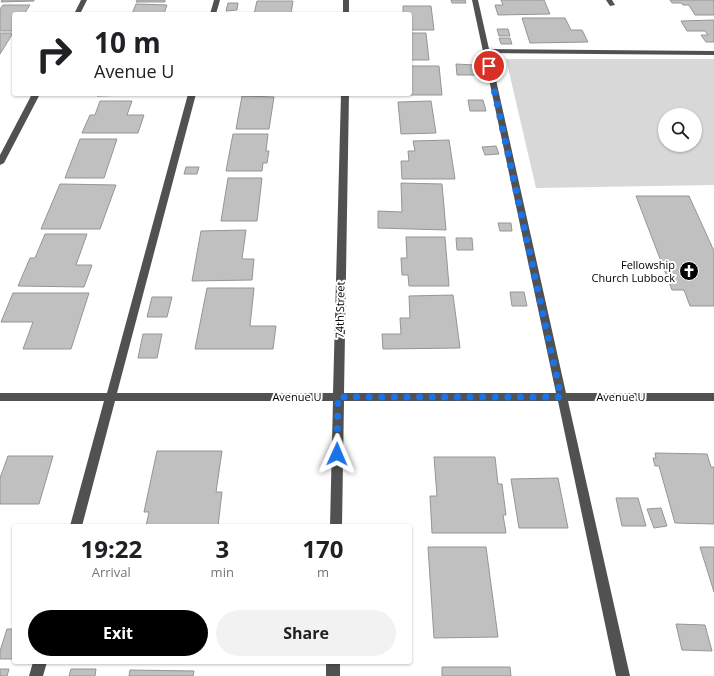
<!DOCTYPE html>
<html lang="en">
<head>
<meta charset="utf-8">
<style>
	body { margin:0; font-family:"Open Sans",sans-serif; background:#f2f2f2; color:#202124; height:100vh; display:flex; flex-direction:column; font-size:15px; white-space:nowrap }
	* { box-sizing:border-box; margin:0 }
	p { font-size:13px; color:#757577 }
	.icon { flex:none; width:22px; height:22px; fill:none; stroke:currentColor; stroke-width:2; stroke-linecap:round; stroke-linejoin:round }
	.map { position:relative; flex:1; overflow:hidden }
	.sheet { position:absolute; left:12px; top:524px; width:400px; height:140px; display:flex; flex-direction:column; background:#fff; border-radius:4px; box-shadow:0 1px 3px #0004 }
	.sheet>* { flex:none }
	.top-card { position:absolute; left:12px; top:12px; width:400px; height:84px; border-radius:4px; box-shadow:0 1px 3px #0004; background:#fff; color:#202124; overflow:hidden }
	.tools { position:absolute; left:658px; top:108px; display:grid; gap:8px }
	.tools a { display:grid; place-items:center; width:44px; height:44px; border-radius:50%; background:#fff; box-shadow:0 1px 3px #0004; font-size:20px }
	.pin { position:absolute; display:grid; place-items:center; width:34px; height:34px; color:#fff; margin:-17px; border:2px solid #fff; border-radius:50%; box-shadow:0 1px 4px #0007 }
	.me { position:absolute; width:44px; margin:-22px; rotate:1deg; stroke-linejoin:round; filter:drop-shadow(0 0 3px #0008) }
	.turn { display:flex; align-items:center; gap:14px; height:84px; padding:0 16px; font-size:18px }
	.turn .icon { width:52px; height:52px; stroke-width:2.5 }
	.turn b { display:block; font-size:28px; line-height:34px }
	.eta { display:flex; justify-content:space-evenly; align-items:center; height:68px; text-align:center }
	.eta b { font-size:24px; font-weight:700; line-height:28px }
	.button { display:flex; gap:8px; margin-top:auto; padding:8px 16px }
	.button a { flex:1; height:46px; border-radius:24px; background:#000; color:#fff; font-size:16px; font-weight:700; line-height:46px; text-align:center }
	.button a+a { background:#f2f2f2; color:#202124 }
	.map>svg:first-child { display:block }
</style>
</head>
<body>
<div class="map">
<svg width="714" height="676" viewBox="0 0 714 676">
	<rect width="100%" height="100%" fill="#fff"/>
	<path fill="#d8d8d8" fill-rule="evenodd" d="M 506,59 L 714,59 L 714,185 L 536,188 ZM 665,115 L 695,115 L 695,145 L 665,145 Z"/>
	<path fill="#c0c0c0" stroke="#959595" d="M 2,0 L 34,0 L 34,1 L 1,2 Z
		M 137,0 L 165,0 L 165,2 L 136,2 Z
		M 451,0 L 465,0 L 466,3 L 452,3 Z
		M 501,0 L 544,0 L 550,14 L 498,15 L 495,5 L 503,5 Z
		M 670,0 L 714,0 L 714,15 L 695,15 L 689,5 L 683,5 L 681,3 L 672,3 Z
		M 257,1 L 293,1 L 291,14 L 254,14 Z
		M 228,3 L 238,3 L 237,10 L 226,11 Z
		M 136,4 L 167,5 L 164,14 L 132,14 Z
		M 3,5 L 30,5 L 24,14 L 14,14 L 13,31 L 0,31 L 0,9 Z
		M 403,6 L 431,6 L 434,30 L 410,30 L 410,14 L 399,14 L 399,13 L 403,13 Z
		M 522,18 L 565,18 L 571,30 L 582,30 L 588,42 L 530,43 Z
		M 714,20 L 714,42 L 706,42 L 701,35 L 708,35 L 705,31 L 687,31 L 681,21 Z
		M 497,29 L 508,29 L 510,36 L 499,36 Z
		M 0,33 L 13,33 L 0,54 Z
		M 410,33 L 426,33 L 429,60 L 410,60 Z
		M 499,38 L 510,38 L 512,44 L 501,44 Z
		M 456,64 L 474,65 L 475,75 L 457,75 Z
		M 410,66 L 439,66 L 442,95 L 398,95 L 410,94 Z
		M 98,94 L 131,94 L 131,95 L 97,96 Z
		M 242,96 L 274,97 L 269,129 L 236,129 Z
		M 468,100 L 483,100 L 486,111 L 470,111 Z
		M 100,101 L 132,101 L 127,115 L 144,115 L 138,133 L 82,133 L 90,115 L 95,115 Z
		M 431,101 L 436,133 L 401,134 L 398,102 Z
		M 233,134 L 268,134 L 266,151 L 269,151 L 267,163 L 263,163 L 262,171 L 226,171 Z
		M 80,139 L 117,139 L 104,178 L 65,178 Z
		M 449,140 L 455,179 L 402,179 L 401,161 L 409,161 L 408,151 L 415,151 L 413,141 Z
		M 496,146 L 499,154 L 485,155 L 482,147 Z
		M 186,167 L 199,167 L 197,174 L 184,174 Z
		M 228,178 L 262,178 L 257,221 L 221,221 Z
		M 401,183 L 442,184 L 446,230 L 378,228 L 378,211 L 402,212 Z
		M 60,184 L 116,185 L 100,229 L 41,229 Z
		M 636,196 L 689,196 L 714,251 L 714,306 L 690,306 L 684,290 L 672,290 Z
		M 498,223 L 511,223 L 512,231 L 500,231 Z
		M 246,230 L 242,259 L 254,259 L 252,280 L 192,281 L 201,231 Z
		M 45,234 L 87,234 L 76,265 L 92,265 L 84,287 L 18,286 L 30,258 L 35,258 Z
		M 406,237 L 445,237 L 449,286 L 409,286 L 408,275 L 402,275 L 401,258 L 407,258 Z
		M 456,238 L 472,238 L 473,250 L 457,250 Z
		M 207,288 L 254,288 L 250,326 L 276,326 L 273,349 L 195,349 Z
		M 510,292 L 524,292 L 527,306 L 512,306 Z
		M 13,293 L 89,293 L 71,349 L 23,349 L 33,322 L 1,322 Z
		M 453,295 L 460,348 L 383,349 L 382,334 L 401,334 L 400,318 L 410,318 L 409,296 Z
		M 152,297 L 172,297 L 167,317 L 147,317 Z
		M 143,334 L 162,334 L 157,358 L 138,358 Z
		M 157,451 L 222,451 L 216,492 L 222,492 L 218,526 L 146,526 L 149,512 L 144,512 Z
		M 655,453 L 707,454 L 711,467 L 714,467 L 714,524 L 675,523 L 659,466 L 655,466 L 653,458 L 656,458 Z
		M 8,456 L 53,456 L 39,504 L 0,504 L 0,478 Z
		M 434,457 L 495,457 L 498,484 L 502,484 L 506,515 L 503,515 L 506,533 L 432,533 L 430,496 L 437,496 Z
		M 558,478 L 568,528 L 519,528 L 511,479 Z
		M 616,498 L 638,498 L 646,526 L 622,526 Z
		M 661,508 L 667,526 L 654,528 L 647,509 Z
		M 428,547 L 486,547 L 498,637 L 434,638 Z
		M 700,547 L 714,547 L 714,592 Z
		M 676,624 L 705,625 L 712,651 L 682,650 Z
		M 7,629 L 14,629 L 14,659 L 0,659 L 0,651 Z
		M 442,667 L 510,667 L 511,676 L 442,676 Z
		M 0,669 L 9,669 L 7,676 L 0,676 Z
		M 71,669 L 96,669 L 95,676 L 69,676 Z
		M 130,670 L 194,671 L 193,676 L 129,676 Z"/>
	<g fill="none" stroke-linecap="round" stroke-linejoin="round">
		<path fill="#515151" fill-rule="evenodd" d="M 81,0 L 87,0 L 80,14 L 74,14 Z
			M 214,0 L 220,0 L 216,14 L 210,14 Z
			M 343,0 L 349,0 L 349,14 L 343,14 Z
			M 472,0 L 478,0 L 489,49 L 714,51 L 714,55 L 490,53 L 566,393 L 714,393 L 714,401 L 568,401 L 630,676 L 616,676 L 558,401 L 344,401 L 342,526 L 330,526 L 333,401 L 115,401 L 82,526 L 70,526 L 104,401 L 0,401 L 0,393 L 107,393 L 188,94 L 196,94 L 117,393 L 333,393 L 341,94 L 349,94 L 344,393 L 556,393 Z
			M 606,0 L 612,0 L 615,5 L 610,6 Z
			M 32,94 L 40,94 L 4,163 L 0,165 L 0,155 Z
			M 33,662 L 47,662 L 43,676 L 29,676 Z
			M 326,662 L 340,662 L 340,676 L 326,676 Z"/>
	</g>
	<g fill="none" stroke-linecap="round" stroke-linejoin="round">
		<path stroke="#1a73e8" stroke-width="7" stroke-dasharray="0 12.6" d="M 337,454 L 338,397 L 561,397 L 489,66"/>
	</g>
	<defs>
		<g id="church-disc" transform="scale(1)"><circle r="9.5" fill="#000" stroke="#fff"/><path d="M-1.2-6h2.4v3.5h3.3v2.4h-3.3V6h-2.4V-.1h-3.3v-2.4h3.3Z" fill="#fff"/></g>
	</defs>
	<g fill-rule="evenodd">
		<use href="#church-disc" x="689" y="271"/>
	</g>
	<g text-anchor="middle" stroke-width="4" stroke-linejoin="round" paint-order="stroke">
		<g font-size="11" fill="#000" stroke="#fff" text-anchor="end">
			<text x="675" y="269">Fellowship<tspan x="675" dy="13">Church Lubbock</tspan></text>
		</g>
		<g font-size="11" fill="#000" stroke="#fff">
			<text transform="translate(340 310) rotate(-89)" y="4">74th Street</text>
			<text x="297" y="401">Avenue U</text>
			<text x="621" y="401">Avenue U</text>
		</g>
	</g>
</svg>
<div class="tools">
<a><svg class="icon" aria-label="search" viewBox="0 0 24 24"><circle cx="10" cy="10" r="6"/><path d="M15 15l6 6"/></svg></a>
</div>
<div class="pin" style="left:489px;top:66px;background:#d93025"><svg class="icon" aria-label="arrive" viewBox="0 0 24 24"><path d="M6 21V4h12l-3 4 3 4H6"/></svg></div>
<svg class="me" style="left:337px;top:454px" viewBox="-20 -20 40 40"><path d="M0-17L14 15 0 8-14 15z" fill="#1a73e8" stroke="#fff" stroke-width="4"/></svg>
<div class="top-card">
<div class="turn"><svg class="icon" aria-label="right" viewBox="0 0 24 24"><path d="M7 20v-9h11M14 6l5 5-5 5"/></svg><div><b>10 m</b>Avenue U</div></div>
</div>
<section class="sheet">
<div class="eta">
<div><b>19:22</b><p>Arrival</p></div>
<div><b>3</b><p>min</p></div>
<div><b>170</b><p>m</p></div>
</div>
<div class="button"><a>Exit</a><a>Share</a></div>
</section>
</div>
</body>
</html>
